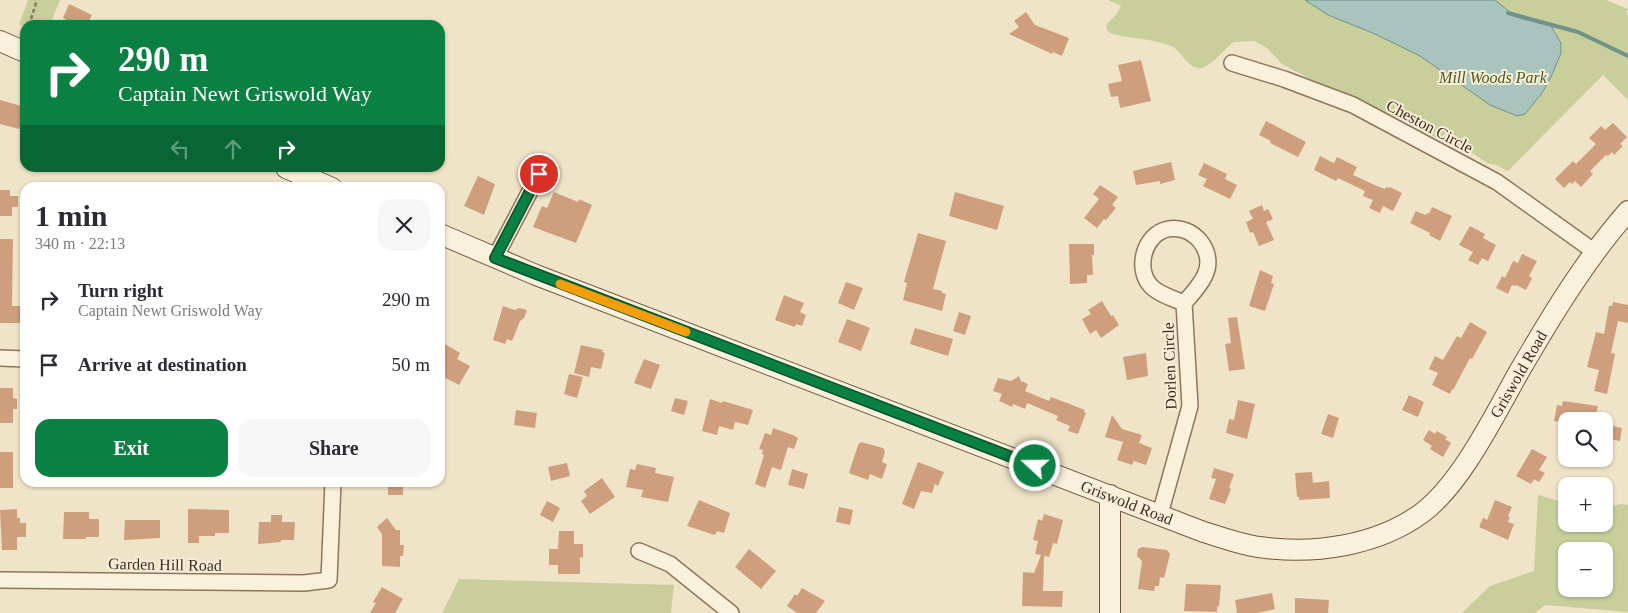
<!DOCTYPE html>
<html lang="en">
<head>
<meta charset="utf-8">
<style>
	body { margin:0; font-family:Georgia,serif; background:#f7f7f7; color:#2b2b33; height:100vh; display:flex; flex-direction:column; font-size:19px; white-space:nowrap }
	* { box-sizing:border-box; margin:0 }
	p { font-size:16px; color:#7c7c81 }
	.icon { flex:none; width:28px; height:28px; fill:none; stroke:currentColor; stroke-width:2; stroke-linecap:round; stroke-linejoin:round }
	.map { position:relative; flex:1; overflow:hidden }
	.details { position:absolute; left:20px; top:182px; width:425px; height:305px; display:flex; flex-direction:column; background:#fff; border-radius:15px; box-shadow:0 1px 4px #0004 }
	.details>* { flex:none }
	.banner { position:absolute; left:20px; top:20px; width:425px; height:152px; border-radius:15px; box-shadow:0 1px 4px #0004; background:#0b8043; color:#fff; overflow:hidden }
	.fabs { position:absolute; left:1558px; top:412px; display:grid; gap:10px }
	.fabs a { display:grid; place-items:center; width:55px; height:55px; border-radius:10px; background:#fff; box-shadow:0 1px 4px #0004; font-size:25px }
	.pin { position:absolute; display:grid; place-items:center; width:42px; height:42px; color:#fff; margin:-21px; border:2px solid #fff; border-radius:50%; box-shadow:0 1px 5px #0007 }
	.me { position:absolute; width:55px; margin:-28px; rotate:291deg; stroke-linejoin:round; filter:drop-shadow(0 0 4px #0008) }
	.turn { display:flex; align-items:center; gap:18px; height:105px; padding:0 15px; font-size:22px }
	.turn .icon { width:65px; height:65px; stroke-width:2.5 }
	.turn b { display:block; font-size:35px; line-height:42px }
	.lanes { display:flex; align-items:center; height:48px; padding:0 15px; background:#0003; justify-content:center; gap:25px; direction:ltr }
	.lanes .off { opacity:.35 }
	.round { display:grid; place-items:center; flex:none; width:52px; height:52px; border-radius:15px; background:#f7f7f7 }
	.head { display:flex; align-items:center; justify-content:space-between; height:85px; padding:0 15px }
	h1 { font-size:30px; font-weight:800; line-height:38px }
	.primary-button { display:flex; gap:10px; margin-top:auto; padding:10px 15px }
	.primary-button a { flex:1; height:58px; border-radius:15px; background:#0b8043; color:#fff; font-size:20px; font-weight:800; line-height:58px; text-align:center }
	.primary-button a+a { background:#f7f7f7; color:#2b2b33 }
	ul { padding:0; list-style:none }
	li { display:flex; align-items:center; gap:15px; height:65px; padding:0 15px }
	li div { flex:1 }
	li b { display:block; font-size:19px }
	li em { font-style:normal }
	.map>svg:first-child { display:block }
</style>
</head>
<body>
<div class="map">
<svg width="1628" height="613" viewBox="0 0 1628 613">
	<rect width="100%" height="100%" fill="#f0e4c8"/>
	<path fill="#c9cf9b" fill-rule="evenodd" d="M 28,0 L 60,0 L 50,25 L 25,25 L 25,27 L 19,24 Z
		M 1108,0 L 1606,0 L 1628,9 L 1626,13 L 1628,15 L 1628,100 L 1603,75 L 1508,171 L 1496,165 L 1487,163 L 1471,152 L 1423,132 L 1402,120 L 1317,85 L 1308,78 L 1282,64 L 1267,48 L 1254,41 L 1234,42 C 1225,48 1211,67 1201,68 C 1187,69 1182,51 1171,46 C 1152,38 1129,39 1110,33 L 1107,30 L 1106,25 L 1115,16 L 1121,6 Z
		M 1538,495 L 1566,503 L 1566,524 L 1604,524 L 1604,508 L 1621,504 L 1628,505 L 1628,612 L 1545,605 L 1535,613 L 1462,613 L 1490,586 L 1534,571 ZM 1566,551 L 1604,551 L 1604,589 L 1566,589 Z
		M 459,579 L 674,585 L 671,613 L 442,613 Z"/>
	<path fill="#a9c4bc" stroke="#6f938a" d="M 1305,0 L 1495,0 L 1516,17 L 1551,26 L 1561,43 L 1561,53 L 1551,77 L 1542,93 L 1525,114 L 1517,116 L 1490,105 L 1420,56 L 1375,34 L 1328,15 Z"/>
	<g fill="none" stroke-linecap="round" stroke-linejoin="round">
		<path stroke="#6f938a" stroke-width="4" d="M 1508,13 L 1578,32 L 1628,56"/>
	</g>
	<path fill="#cf9f7d" d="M 69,4 L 92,15 L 87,25 L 66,25 L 68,21 L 63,18 Z
		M 1026,12 L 1035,25 L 1069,38 L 1062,56 L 1053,52 L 1052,54 L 1009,34 L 1019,27 L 1014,21 Z
		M 1141,60 L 1151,101 L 1120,108 L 1118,96 L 1111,97 L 1108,84 L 1122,81 L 1118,65 Z
		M 0,100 L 25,107 L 19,129 L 0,124 Z
		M 1266,121 L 1306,142 L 1298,157 L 1270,143 L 1271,141 L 1259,135 Z
		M 1613,123 L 1627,137 L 1620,144 L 1623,146 L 1614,155 L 1612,152 L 1608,156 L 1606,155 L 1590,171 L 1593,174 L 1581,187 L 1575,181 L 1572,184 L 1570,182 L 1564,188 L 1555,179 L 1573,161 L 1576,164 L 1596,144 L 1589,138 L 1601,126 L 1605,130 Z
		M 1320,156 L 1334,163 L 1337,157 L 1357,167 L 1353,175 L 1377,186 L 1385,189 L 1386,187 L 1389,188 L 1390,187 L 1402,193 L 1393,211 L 1383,206 L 1380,213 L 1369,208 L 1373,200 L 1363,196 L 1365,191 L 1338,178 L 1336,181 L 1314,170 Z
		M 1171,162 L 1175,180 L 1160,184 L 1160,181 L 1136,185 L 1133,171 Z
		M 1204,163 L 1227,174 L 1225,179 L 1237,185 L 1230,199 L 1203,186 L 1207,179 L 1198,175 Z
		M 478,176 L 495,184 L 484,215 L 464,206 Z
		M 1100,185 L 1118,197 L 1112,205 L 1116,208 L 1106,220 L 1104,219 L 1097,228 L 1084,218 L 1099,199 L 1093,194 Z
		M 0,190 L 10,190 L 10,196 L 18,196 L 18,207 L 12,207 L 12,216 L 0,216 Z
		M 554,192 L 578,202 L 579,199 L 592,205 L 576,243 L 533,227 L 542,206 L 547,208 Z
		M 955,192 L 1004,206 L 997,230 L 949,216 Z
		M 1262,205 L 1264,211 L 1268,209 L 1273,219 L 1266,222 L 1274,240 L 1259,246 L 1253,232 L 1250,233 L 1246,222 L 1253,219 L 1249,211 Z
		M 1432,207 L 1452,216 L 1440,241 L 1429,235 L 1430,233 L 1410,223 L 1416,211 L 1426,215 L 1427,213 L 1429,214 Z
		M 1470,226 L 1485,234 L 1483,238 L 1496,245 L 1488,261 L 1482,258 L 1478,265 L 1468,260 L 1473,252 L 1459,245 Z
		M 918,233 L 946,241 L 933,289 L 942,291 L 942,293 L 946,294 L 942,311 L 903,300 L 907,283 L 904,282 Z
		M 0,239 L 13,239 L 12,306 L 22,306 L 22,323 L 0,323 Z
		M 1069,244 L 1094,244 L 1094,255 L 1092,255 L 1093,275 L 1087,275 L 1087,283 L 1070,284 Z
		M 1522,254 L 1537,261 L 1529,276 L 1532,278 L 1526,290 L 1516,285 L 1516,286 L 1512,285 L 1508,294 L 1496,288 L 1502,276 L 1505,278 L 1513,261 L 1518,263 Z
		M 1260,270 L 1273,276 L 1271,283 L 1274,284 L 1265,311 L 1249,306 Z
		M 846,282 L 863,288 L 854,310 L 838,303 Z
		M 784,295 L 804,303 L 800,312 L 806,315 L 802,326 L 796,324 L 795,327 L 775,320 Z
		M 1102,301 L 1111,316 L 1113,315 L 1119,325 L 1101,338 L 1096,330 L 1090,334 L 1082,319 L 1091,314 L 1088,310 Z
		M 1613,302 L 1628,305 L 1628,323 L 1618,321 L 1611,353 L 1615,354 L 1607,394 L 1594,391 L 1599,370 L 1587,367 L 1596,332 L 1604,334 L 1609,306 L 1612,306 Z
		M 503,306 L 515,310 L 519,308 L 527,310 L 524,318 L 520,321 L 512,341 L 507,339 L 505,344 L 493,340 Z
		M 959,312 L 971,316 L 965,335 L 953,331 Z
		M 1237,317 L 1245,369 L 1229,371 L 1225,344 L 1231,343 L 1228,318 Z
		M 847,319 L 870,328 L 861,351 L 838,342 Z
		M 1470,322 L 1487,332 L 1472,359 L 1470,358 L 1453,390 L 1452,389 L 1450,394 L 1432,385 L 1438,373 L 1429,369 L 1435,356 L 1443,360 L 1457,336 L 1461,338 Z
		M 915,328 L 953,339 L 948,356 L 910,344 Z
		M 440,341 L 460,353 L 457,359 L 470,366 L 459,385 L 440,375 Z
		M 581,345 L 603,350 L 602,352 L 605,353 L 601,369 L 591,367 L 589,377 L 574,373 Z
		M 1146,353 L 1148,376 L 1127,380 L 1123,357 Z
		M 644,359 L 660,365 L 651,389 L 634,383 Z
		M 569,374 L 583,377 L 577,398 L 564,394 Z
		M 1019,376 L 1021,381 L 1028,384 L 1025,391 L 1049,401 L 1051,397 L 1085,410 L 1084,412 L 1086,413 L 1078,434 L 1068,431 L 1070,426 L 1056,420 L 1058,416 L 1027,403 L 1025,409 L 1013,404 L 1012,407 L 999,401 L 1002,394 L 993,391 L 998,378 L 1011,381 Z
		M 0,388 L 13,388 L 13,398 L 17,399 L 17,409 L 13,409 L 13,423 L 0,423 Z
		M 1409,395 L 1424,402 L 1418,417 L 1402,410 Z
		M 675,398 L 688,401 L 684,415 L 671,411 Z
		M 710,399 L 722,403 L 723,401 L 753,410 L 748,425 L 735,422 L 733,430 L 719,426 L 717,435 L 702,431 Z
		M 1238,400 L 1255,404 L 1247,439 L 1226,433 L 1229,419 L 1234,420 Z
		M 1563,401 L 1598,406 L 1594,421 L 1566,421 L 1566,423 L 1554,421 L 1557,405 L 1562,406 Z
		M 516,410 L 537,413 L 535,428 L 514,425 Z
		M 1328,414 L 1339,418 L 1333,438 L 1321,434 Z
		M 1112,415 L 1122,429 L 1142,435 L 1139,443 L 1152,448 L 1146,465 L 1134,461 L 1132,465 L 1117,460 L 1123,442 L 1105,437 Z
		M 1613,426 L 1622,428 L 1620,441 L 1610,439 Z
		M 773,428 L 793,435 L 798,438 L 794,449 L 788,447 L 781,470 L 772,467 L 765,488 L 755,484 L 764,455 L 762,454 L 763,450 L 759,449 L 765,433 L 771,435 Z
		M 1429,430 L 1435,434 L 1437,431 L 1447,437 L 1445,439 L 1451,443 L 1443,457 L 1430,449 L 1432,446 L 1423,440 Z
		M 861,442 L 883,448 L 885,452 L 882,462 L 887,464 L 882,479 L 870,474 L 868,480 L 849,473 L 858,445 Z
		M 1532,449 L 1547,457 L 1539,470 L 1545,473 L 1539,482 L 1534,479 L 1531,484 L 1516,476 Z
		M 0,452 L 13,452 L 13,488 L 0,488 Z
		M 918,462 L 944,472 L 938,486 L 935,484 L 932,493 L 921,491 L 914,509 L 902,504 Z
		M 567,463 L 570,476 L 551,481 L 548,467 Z
		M 637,464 L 656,468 L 655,473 L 674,477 L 668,502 L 641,497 L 643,490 L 626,487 L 630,469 L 635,470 Z
		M 1214,468 L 1234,474 L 1229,488 L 1231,489 L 1225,504 L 1209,499 L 1216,479 L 1211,478 Z
		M 792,469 L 808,474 L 804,489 L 788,485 Z
		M 1312,472 L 1313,483 L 1329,481 L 1330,498 L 1299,500 L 1299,497 L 1297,497 L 1295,473 Z
		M 602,478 L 615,497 L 590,514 L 581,501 L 587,496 L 584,491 Z
		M 388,482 L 403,482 L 403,495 L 388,495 Z
		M 699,500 L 730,513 L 724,533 L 717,531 L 715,535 L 687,526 Z
		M 1495,500 L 1512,507 L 1508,516 L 1510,517 L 1508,522 L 1514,524 L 1508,540 L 1479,527 L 1483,518 L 1487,520 Z
		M 547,501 L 560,508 L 553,522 L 540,515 Z
		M 839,507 L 853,510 L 850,525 L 836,522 Z
		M 17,509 L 17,518 L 20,518 L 20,523 L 26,523 L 26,537 L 17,537 L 17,550 L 2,550 L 0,510 Z
		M 188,509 L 229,510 L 229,533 L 215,533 L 215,536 L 199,536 L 199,543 L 188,543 Z
		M 64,512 L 89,512 L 89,519 L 99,519 L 99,537 L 86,537 L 86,539 L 63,539 Z
		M 1044,514 L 1063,520 L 1057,544 L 1053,543 L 1049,557 L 1044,556 L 1043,591 L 1063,591 L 1062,607 L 1022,606 L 1023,572 L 1034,573 L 1041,555 L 1035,554 L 1038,541 L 1033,540 L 1038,519 L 1042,521 Z
		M 271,515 L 282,515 L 282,522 L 295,522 L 294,540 L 281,540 L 281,542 L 258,544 L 259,522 L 271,522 Z
		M 387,518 L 396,530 L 400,530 L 400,545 L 404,545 L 403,556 L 400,556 L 400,567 L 382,566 L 382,534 L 377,527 Z
		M 125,520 L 160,520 L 160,538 L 124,540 Z
		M 559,531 L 574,531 L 574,544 L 583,544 L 583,558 L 580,557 L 580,574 L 558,574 L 558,565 L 549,565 L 549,549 L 558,549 Z
		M 1142,547 L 1167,550 L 1170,554 L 1164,578 L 1160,577 L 1159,586 L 1155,586 L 1154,591 L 1138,589 L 1142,561 L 1137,556 L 1138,549 Z
		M 749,549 L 776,571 L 761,589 L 735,567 Z
		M 1186,584 L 1221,585 L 1219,606 L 1217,607 L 1217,612 L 1184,611 Z
		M 382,587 L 403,599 L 395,613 L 370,613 L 376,603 L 373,602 Z
		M 802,588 L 825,601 L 816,613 L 797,613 L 787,606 L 795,594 L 797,596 Z
		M 1272,593 L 1275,609 L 1257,613 L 1237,613 L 1235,600 Z
		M 1295,598 L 1329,600 L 1328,613 L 1295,613 Z"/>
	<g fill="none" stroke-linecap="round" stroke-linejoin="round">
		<g stroke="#8d765c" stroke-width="18">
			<path id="street" d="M 1232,63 L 1284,79 L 1353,105 L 1497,182 L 1595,252
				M 495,258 L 539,174
				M 0,358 L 25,359
				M 1160,514 L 1190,406 L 1184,303 C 1174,299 1161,295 1153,288 C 1134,272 1143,234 1168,229 C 1194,224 1216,252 1205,275 C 1200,286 1192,294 1184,303
				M 639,551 L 670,564 L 731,613
				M 0,580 L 304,583 L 329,580 L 333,482"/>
		</g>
		<g stroke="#6f573f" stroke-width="22">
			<path id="secondary" d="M 0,41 L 25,52
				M 286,168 L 332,188
				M 440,234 L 536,275 L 1201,531 C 1220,537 1239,544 1259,547 C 1313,555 1377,546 1422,513 C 1462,483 1495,414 1520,370 C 1552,315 1586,259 1628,211
				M 1110,495 L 1110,613"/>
		</g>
		<path stroke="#8d765c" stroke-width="2.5" stroke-dasharray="4 2.5" stroke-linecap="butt" d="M 29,25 L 37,0"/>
		<use href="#street" stroke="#faf1dc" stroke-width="15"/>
		<use href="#secondary" stroke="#faf1dc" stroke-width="20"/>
	</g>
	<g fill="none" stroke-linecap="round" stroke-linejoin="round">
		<g stroke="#07532c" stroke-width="12">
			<path id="route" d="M 539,174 L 495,258 L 1035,466"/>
		</g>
		<use href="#route" stroke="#0b8043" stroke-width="9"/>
		<path stroke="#f59e0b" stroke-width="9" d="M 560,284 L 686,332"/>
	</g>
	<g text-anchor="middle" stroke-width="4" stroke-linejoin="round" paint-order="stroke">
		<g font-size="16" font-style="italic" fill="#4d5a26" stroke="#f7eed8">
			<text x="1493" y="83">Mill Woods Park</text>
		</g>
		<g font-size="16" fill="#3d2e20" stroke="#f7eed8">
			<text transform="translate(1430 126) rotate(28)" y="6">Cheston Circle</text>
			<text transform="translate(1169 366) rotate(-92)" y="6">Dorlen Circle</text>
			<text transform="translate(1518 374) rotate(-60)" y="6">Griswold Road</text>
			<text transform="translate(1127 502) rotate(21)" y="6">Griswold Road</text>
			<text transform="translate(165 564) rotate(1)" y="6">Garden Hill Road</text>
		</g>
	</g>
</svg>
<div class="fabs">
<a><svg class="icon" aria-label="search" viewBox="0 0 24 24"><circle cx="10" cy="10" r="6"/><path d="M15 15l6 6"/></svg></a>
<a>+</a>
<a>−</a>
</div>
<div class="pin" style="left:539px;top:174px;background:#d93025"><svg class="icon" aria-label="arrive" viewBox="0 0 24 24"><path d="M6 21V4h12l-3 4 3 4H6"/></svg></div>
<svg class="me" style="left:1035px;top:466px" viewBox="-20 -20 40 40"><circle r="17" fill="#0b8043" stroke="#fff" stroke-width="3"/><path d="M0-11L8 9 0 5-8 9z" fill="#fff"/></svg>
<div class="banner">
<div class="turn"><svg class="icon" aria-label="right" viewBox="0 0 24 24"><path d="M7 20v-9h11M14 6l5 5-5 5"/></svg><div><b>290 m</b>Captain Newt Griswold Way</div></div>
<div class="lanes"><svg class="icon off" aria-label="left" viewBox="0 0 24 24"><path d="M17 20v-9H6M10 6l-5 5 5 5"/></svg><svg class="icon off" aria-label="ahead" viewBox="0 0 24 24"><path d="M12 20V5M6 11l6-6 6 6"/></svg><svg class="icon" aria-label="right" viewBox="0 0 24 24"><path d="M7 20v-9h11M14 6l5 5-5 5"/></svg></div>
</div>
<section class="details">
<div class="head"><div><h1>1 min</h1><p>340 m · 22:13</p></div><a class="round"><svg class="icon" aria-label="close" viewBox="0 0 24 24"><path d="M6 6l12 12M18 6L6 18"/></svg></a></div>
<ul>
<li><svg class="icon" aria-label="right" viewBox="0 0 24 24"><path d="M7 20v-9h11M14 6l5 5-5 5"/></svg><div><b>Turn right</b><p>Captain Newt Griswold Way</p></div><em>290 m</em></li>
<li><svg class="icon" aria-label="arrive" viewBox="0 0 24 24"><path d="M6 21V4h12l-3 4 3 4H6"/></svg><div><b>Arrive at destination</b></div><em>50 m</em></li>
</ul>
<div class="primary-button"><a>Exit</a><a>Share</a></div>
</section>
</div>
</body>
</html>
